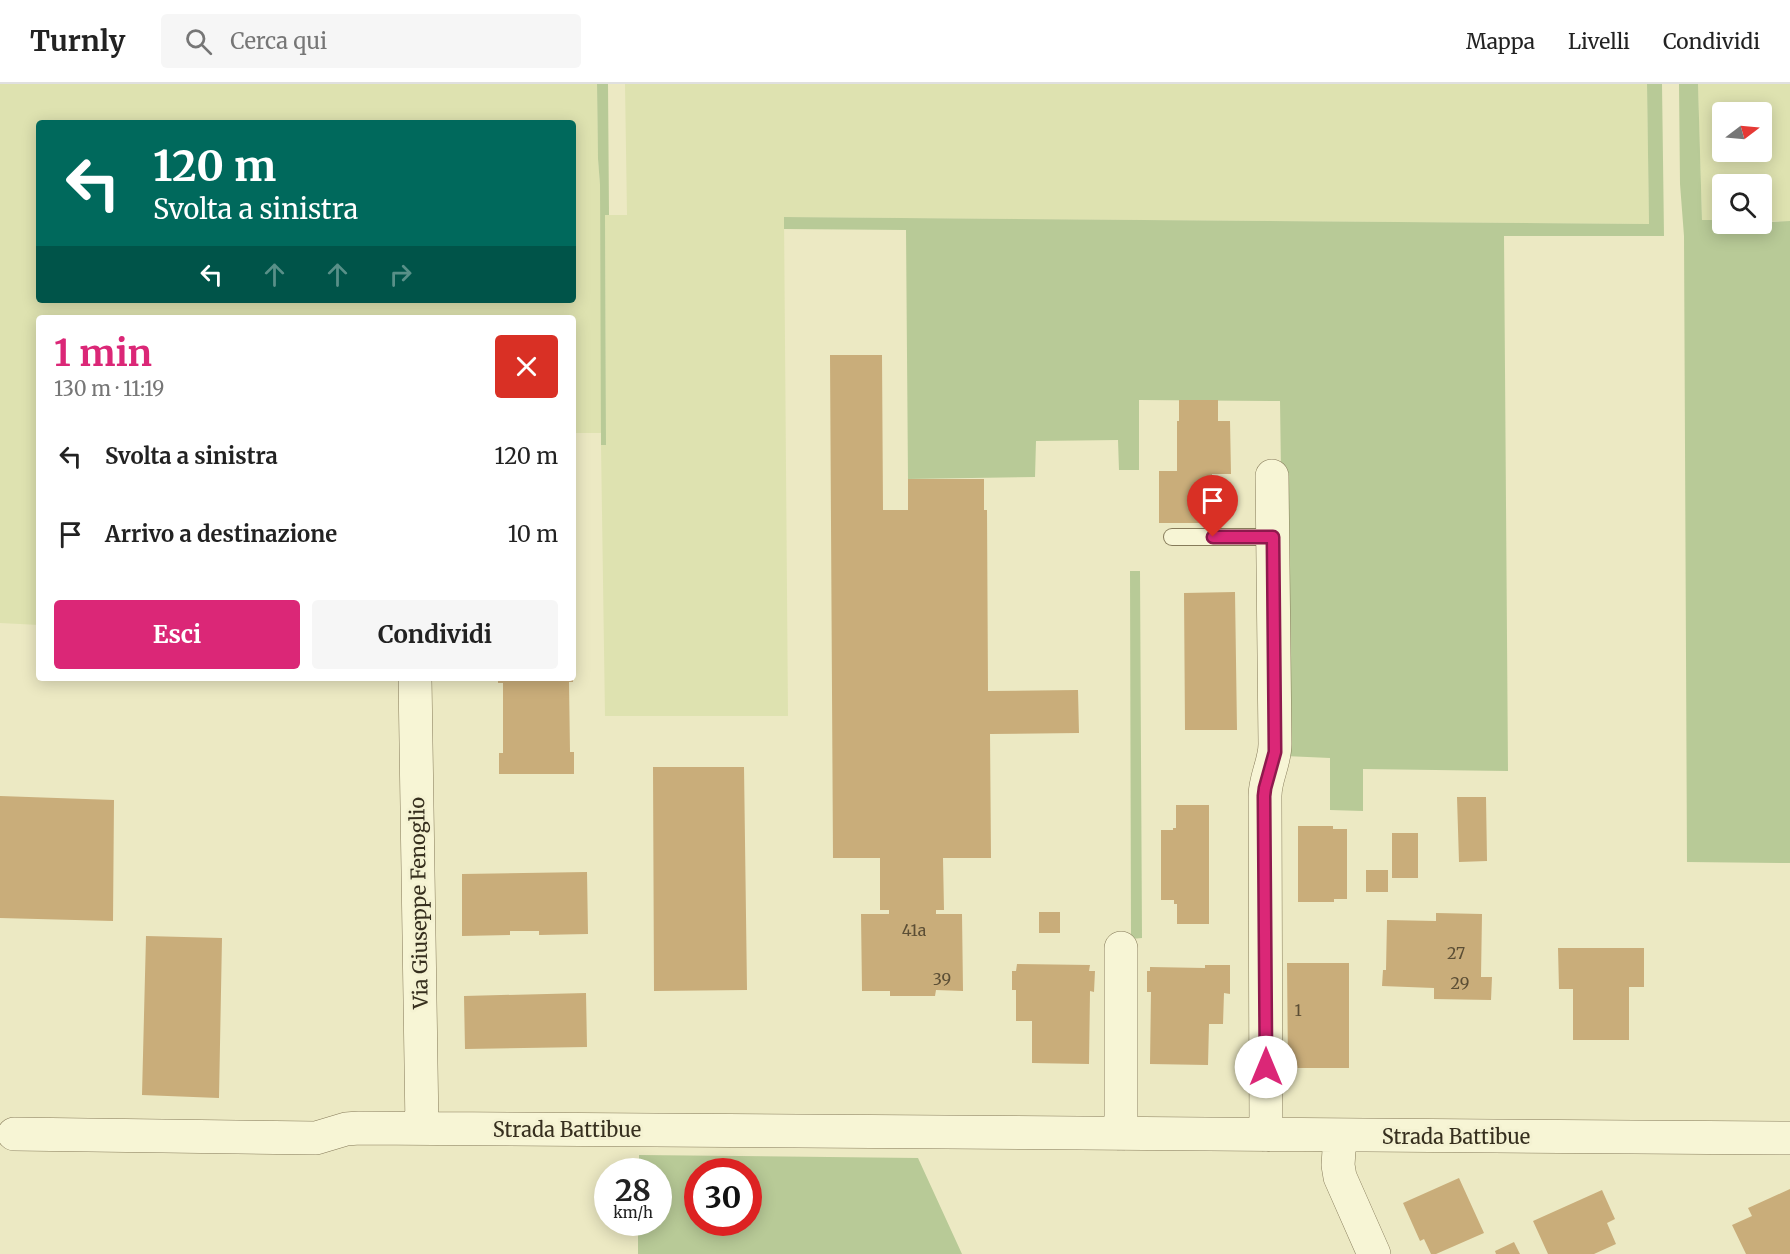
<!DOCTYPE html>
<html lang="it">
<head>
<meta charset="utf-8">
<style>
	body { margin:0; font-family:Merriweather,serif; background:#f6f6f6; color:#222; height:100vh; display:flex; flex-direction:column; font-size:22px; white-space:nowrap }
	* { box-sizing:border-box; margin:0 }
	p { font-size:20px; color:#767676 }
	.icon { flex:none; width:33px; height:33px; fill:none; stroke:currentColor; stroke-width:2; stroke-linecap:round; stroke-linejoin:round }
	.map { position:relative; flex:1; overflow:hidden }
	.side { position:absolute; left:36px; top:231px; width:540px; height:366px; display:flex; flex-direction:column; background:#fff; border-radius:6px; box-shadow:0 3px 15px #0003 }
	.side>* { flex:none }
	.guide { position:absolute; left:36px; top:36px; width:540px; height:183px; border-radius:6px; box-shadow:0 3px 15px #0003; background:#00695c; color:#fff; overflow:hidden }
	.needle { width:39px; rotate:74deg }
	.fabs { position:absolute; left:1712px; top:18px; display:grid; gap:12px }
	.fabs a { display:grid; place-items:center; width:60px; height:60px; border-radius:6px; background:#fff; box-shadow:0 3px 15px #0003; font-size:30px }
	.speed { position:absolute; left:594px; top:1074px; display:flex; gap:12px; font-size:30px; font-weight:700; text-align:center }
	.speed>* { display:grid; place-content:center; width:78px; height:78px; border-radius:50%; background:#fff; box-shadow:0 3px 15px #0003; line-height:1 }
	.speed small { font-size:15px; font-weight:400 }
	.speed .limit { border:9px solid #d22; background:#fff; color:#111 }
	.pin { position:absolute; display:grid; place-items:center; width:51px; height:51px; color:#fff; margin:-62px -26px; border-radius:50% 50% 50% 0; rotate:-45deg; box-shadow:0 0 6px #0007 }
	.pin .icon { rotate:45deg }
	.me { position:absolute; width:66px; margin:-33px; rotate:0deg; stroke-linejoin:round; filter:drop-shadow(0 0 4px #0008) }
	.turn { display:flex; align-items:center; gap:21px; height:126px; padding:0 18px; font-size:27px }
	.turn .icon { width:78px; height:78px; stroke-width:2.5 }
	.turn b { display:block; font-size:42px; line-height:51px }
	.lanes { display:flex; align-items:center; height:57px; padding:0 18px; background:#0003; justify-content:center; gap:30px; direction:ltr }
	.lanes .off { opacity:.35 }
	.round { display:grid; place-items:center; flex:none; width:63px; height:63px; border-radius:6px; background:#f6f6f6 }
	.head { display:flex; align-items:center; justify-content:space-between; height:102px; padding:0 18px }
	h1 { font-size:36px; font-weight:700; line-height:45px; color:#db2777 }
	.primary-button { display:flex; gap:12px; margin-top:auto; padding:12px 18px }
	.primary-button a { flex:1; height:69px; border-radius:6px; background:#db2777; color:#fff; font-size:24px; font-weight:700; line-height:69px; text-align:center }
	.primary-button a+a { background:#f6f6f6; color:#222 }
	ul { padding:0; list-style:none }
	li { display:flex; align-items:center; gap:18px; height:78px; padding:0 18px }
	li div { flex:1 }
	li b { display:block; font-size:22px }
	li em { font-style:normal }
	header { display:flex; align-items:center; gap:36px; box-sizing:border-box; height:84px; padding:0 30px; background:#fff; border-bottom:2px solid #e0e0e0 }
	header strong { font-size:28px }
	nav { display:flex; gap:33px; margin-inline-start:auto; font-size:21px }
	.search { width:420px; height:54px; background:#f6f6f6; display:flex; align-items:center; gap:15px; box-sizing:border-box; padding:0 21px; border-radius:6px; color:#767676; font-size:22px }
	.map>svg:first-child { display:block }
</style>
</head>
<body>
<header>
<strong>Turnly</strong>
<div class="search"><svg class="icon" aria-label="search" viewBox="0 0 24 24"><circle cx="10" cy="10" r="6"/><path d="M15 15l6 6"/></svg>Cerca qui</div>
<nav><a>Mappa</a><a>Livelli</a><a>Condividi</a></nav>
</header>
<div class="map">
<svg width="1790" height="1170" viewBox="0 0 1790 1170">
	<rect width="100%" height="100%" fill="#ece9c3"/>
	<path fill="#dee2b0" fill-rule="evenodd" d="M 0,0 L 597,0 L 598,75 L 600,101 L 602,349 L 573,349 L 573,234 L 39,234 L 39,541 L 0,539 ZM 39,39 L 573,39 L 573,216 L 39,216 Z
		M 625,0 L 1647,0 L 1649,140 L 784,133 L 788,632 L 605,632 L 601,361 L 606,360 L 605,131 L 627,131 Z
		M 1698,0 L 1790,0 L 1790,137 L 1761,137 L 1761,100 L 1722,100 L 1722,136 L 1702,136 ZM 1722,28 L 1761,28 L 1761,68 L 1722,68 Z"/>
	<path fill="#b8ca97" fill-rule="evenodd" d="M 597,0 L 608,0 L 609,131 L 605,131 L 606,361 L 601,361 L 600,101 L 598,75 Z
		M 1647,0 L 1662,0 L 1664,152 L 1504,152 L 1508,687 L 1363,685 L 1363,727 L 1330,726 L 1330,674 L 1285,672 L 1280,317 L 1139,316 L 1139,386 L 1119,386 L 1118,356 L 1036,357 L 1035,393 L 908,395 L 906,146 L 784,145 L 784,133 L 1649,140 Z
		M 1679,0 L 1698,0 L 1702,136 L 1722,136 L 1722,140 L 1790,137 L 1790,779 L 1687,778 L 1684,152 L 1680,100 Z
		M 1130,487 L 1140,487 L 1142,854 L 1131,855 Z
		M 639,1071 L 918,1074 L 962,1170 L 638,1170 L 638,1139 L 658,1138 L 658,1088 L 639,1087 ZM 698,1088 L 748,1088 L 748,1138 L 698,1138 Z"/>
	<path fill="#c9ad7a" d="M 830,271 L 882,271 L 883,426 L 908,426 L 908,395 L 984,395 L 984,426 L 987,426 L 988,607 L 1078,606 L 1079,649 L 990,650 L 991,774 L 943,774 L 944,826 L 936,826 L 936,830 L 962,830 L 963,907 L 936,906 L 935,912 L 890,912 L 890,907 L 862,907 L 861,830 L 889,830 L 889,826 L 880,826 L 880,774 L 833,774 Z
		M 1179,316 L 1218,316 L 1218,337 L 1230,337 L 1231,390 L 1212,390 L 1212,439 L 1159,439 L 1159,387 L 1177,387 L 1177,337 L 1179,337 Z
		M 1235,508 L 1237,646 L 1185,646 L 1184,509 Z
		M 498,594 L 573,594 L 573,598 L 569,598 L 570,668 L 574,668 L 574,690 L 499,690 L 499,669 L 503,669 L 503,599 L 498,599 Z
		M 653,683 L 744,683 L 747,906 L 654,907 Z
		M 0,712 L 114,716 L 113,837 L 0,834 Z
		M 1457,713 L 1486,713 L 1487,777 L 1459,778 Z
		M 1176,721 L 1209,721 L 1209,840 L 1177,840 L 1177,820 L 1174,820 L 1174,816 L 1161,816 L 1161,746 L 1173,746 L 1173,744 L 1176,744 Z
		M 1298,742 L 1333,742 L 1333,745 L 1347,745 L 1347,815 L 1334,815 L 1334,818 L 1298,818 Z
		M 1392,749 L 1418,749 L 1418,794 L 1392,794 Z
		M 1366,786 L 1388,786 L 1388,808 L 1366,808 Z
		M 587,788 L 588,850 L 539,851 L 539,847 L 510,847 L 510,851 L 462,852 L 462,790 Z
		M 1039,828 L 1060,828 L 1060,849 L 1039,849 Z
		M 1436,829 L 1482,830 L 1481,893 L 1492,893 L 1491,916 L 1434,915 L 1434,904 L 1382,902 L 1383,886 L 1386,886 L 1387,836 L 1436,837 Z
		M 146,852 L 222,854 L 219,1014 L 142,1011 Z
		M 1558,864 L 1644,864 L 1644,903 L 1629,903 L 1629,956 L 1573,956 L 1573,905 L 1559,905 Z
		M 1287,879 L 1349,879 L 1349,984 L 1288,984 Z
		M 1017,880 L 1090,881 L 1089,887 L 1095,887 L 1094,908 L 1090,907 L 1089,980 L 1032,979 L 1032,937 L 1016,937 L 1016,906 L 1012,906 L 1012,887 L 1016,887 Z
		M 1205,881 L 1230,881 L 1230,910 L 1224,909 L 1223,940 L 1209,940 L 1208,981 L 1150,980 L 1151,908 L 1147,908 L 1147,887 L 1150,887 L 1150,883 L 1205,884 Z
		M 586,909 L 587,963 L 465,965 L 464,912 Z
		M 1459,1094 L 1484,1149 L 1436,1170 L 1431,1170 L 1424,1155 L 1420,1157 L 1403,1119 Z
		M 1790,1105 L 1790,1170 L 1746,1170 L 1732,1141 L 1752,1132 L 1748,1124 Z
		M 1602,1106 L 1615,1135 L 1607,1139 L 1616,1160 L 1594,1170 L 1548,1170 L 1533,1137 Z
		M 1514,1158 L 1520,1170 L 1496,1170 L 1495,1167 Z"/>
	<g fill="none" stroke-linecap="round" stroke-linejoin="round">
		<g stroke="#867b5a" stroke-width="18">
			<path id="service" d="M 1172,453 L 1273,453"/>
		</g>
		<g stroke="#867b5a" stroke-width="34">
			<path id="minor" d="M 415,594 L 422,1044
				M 1121,864 L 1121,1050
				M 14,1050 L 316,1054 L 346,1045 L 359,1044 L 1790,1054
				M 1266,1051 L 1265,712 C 1265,694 1275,678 1275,660 L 1272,392
				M 1340,1052 L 1338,1081 L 1340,1093 L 1374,1170"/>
		</g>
		<use href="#service" stroke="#f7f5d5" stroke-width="16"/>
		<use href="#minor" stroke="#f7f5d5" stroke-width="33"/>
	</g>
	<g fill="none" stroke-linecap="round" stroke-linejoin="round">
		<g stroke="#8e194d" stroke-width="15">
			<path id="route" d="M 1213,453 L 1273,453 L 1275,668 L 1265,704 L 1264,712 L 1266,983"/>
		</g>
		<use href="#route" stroke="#db2777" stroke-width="10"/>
	</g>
	<g text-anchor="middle" stroke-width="6" stroke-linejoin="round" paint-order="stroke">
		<g font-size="16" fill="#5b4e35">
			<text x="914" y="852">41a</text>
			<text x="1456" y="875">27</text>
			<text x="942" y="901">39</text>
			<text x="1460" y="905">29</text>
			<text x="1298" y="932">1</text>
		</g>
		<g font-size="20" fill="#362f1e" stroke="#f4f2d2">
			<text transform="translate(419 819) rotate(-91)" y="7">Via Giuseppe Fenoglio</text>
			<text x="567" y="1053">Strada Battibue</text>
			<text x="1456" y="1060">Strada Battibue</text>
		</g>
	</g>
</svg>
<div class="fabs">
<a><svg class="needle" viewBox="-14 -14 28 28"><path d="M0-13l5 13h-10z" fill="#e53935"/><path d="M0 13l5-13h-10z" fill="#767676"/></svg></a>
<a><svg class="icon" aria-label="search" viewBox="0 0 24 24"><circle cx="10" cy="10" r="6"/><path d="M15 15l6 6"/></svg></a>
</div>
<div class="speed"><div>28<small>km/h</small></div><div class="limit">30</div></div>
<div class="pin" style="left:1213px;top:453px;background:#d93025"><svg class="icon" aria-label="arrive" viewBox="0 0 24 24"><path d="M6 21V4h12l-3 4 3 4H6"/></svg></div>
<svg class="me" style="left:1266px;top:983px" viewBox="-20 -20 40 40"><circle r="19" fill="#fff"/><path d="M0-13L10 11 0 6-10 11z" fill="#db2777"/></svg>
<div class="guide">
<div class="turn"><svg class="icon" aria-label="left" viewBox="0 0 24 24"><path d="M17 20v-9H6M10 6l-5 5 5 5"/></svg><div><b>120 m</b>Svolta a sinistra</div></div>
<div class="lanes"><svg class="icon" aria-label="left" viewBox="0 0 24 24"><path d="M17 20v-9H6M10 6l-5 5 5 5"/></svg><svg class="icon off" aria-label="ahead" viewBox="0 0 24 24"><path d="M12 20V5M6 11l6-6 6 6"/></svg><svg class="icon off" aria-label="ahead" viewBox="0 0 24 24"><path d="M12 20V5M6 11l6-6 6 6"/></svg><svg class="icon off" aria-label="right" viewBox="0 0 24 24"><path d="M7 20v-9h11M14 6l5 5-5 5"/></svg></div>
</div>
<section class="side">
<div class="head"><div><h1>1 min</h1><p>130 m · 11:19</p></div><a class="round" style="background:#d93025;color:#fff"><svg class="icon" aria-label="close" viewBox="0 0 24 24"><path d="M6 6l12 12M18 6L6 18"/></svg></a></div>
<ul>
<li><svg class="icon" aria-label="left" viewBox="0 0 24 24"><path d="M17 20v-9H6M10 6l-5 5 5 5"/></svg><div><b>Svolta a sinistra</b></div><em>120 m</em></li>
<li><svg class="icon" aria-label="arrive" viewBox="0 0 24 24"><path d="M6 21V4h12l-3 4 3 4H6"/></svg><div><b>Arrivo a destinazione</b></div><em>10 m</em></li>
</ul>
<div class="primary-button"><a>Esci</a><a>Condividi</a></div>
</section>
</div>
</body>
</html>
